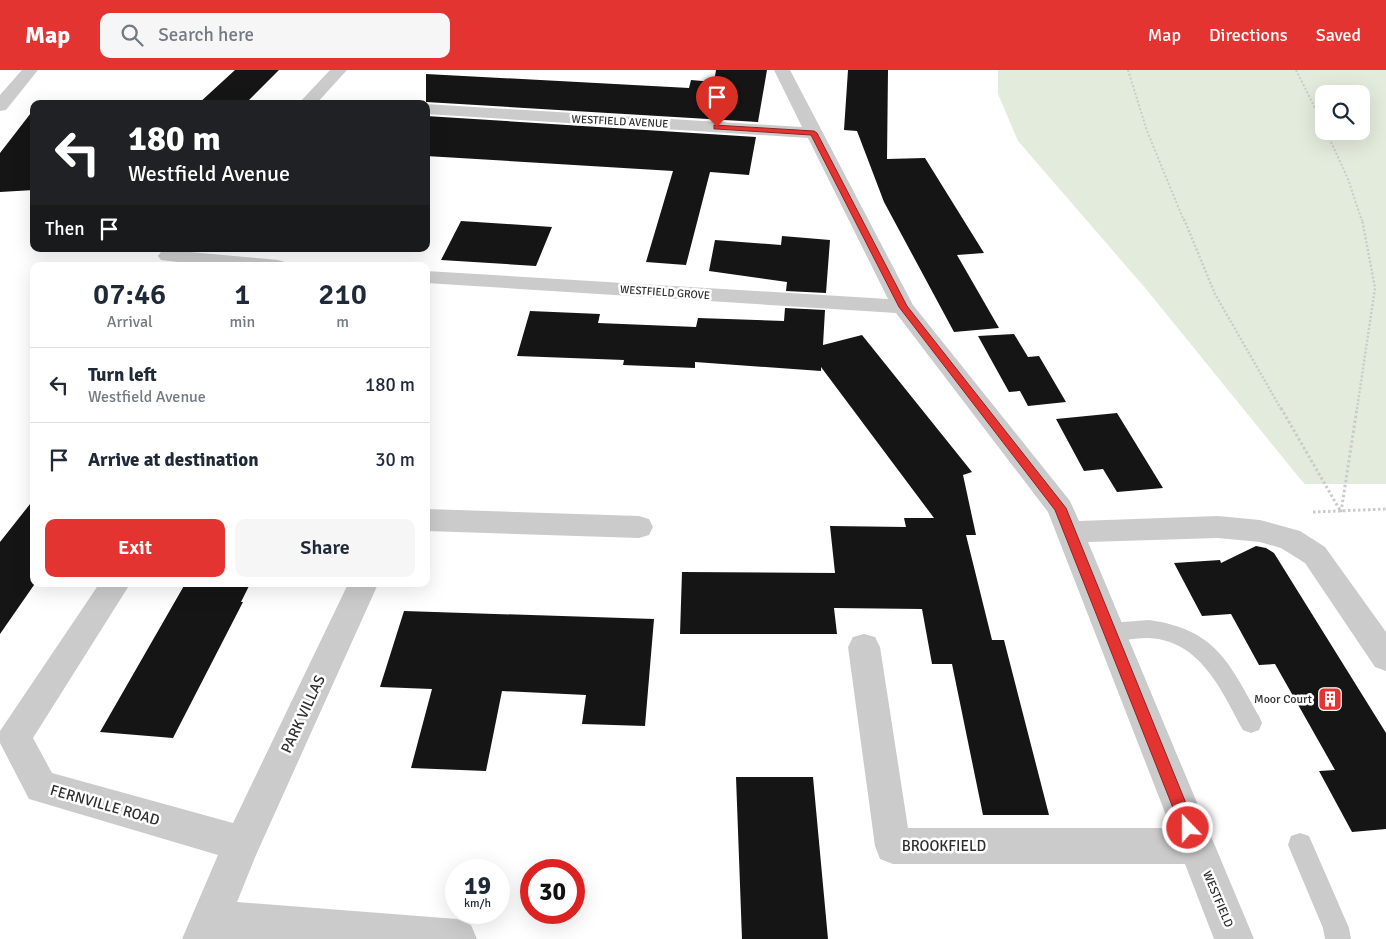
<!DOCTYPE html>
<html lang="en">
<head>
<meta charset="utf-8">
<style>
	body { margin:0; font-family:Signika,sans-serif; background:#f6f6f7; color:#1f2937; height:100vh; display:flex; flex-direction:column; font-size:19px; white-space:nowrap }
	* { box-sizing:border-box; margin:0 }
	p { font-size:16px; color:#747a83 }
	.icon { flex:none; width:28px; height:28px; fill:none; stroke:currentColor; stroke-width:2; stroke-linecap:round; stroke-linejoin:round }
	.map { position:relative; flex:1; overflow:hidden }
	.panel { position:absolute; left:30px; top:192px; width:400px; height:325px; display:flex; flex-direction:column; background:#fff; border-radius:10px; box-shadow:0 5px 20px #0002 }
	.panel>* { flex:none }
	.guide { position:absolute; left:30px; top:30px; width:400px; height:152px; border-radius:10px; box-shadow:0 5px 20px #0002; background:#202124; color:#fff; overflow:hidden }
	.buttons { position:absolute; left:1315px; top:15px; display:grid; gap:10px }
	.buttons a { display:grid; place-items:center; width:55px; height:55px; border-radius:10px; background:#fff; box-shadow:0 5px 20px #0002; font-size:25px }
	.speed { position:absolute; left:445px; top:789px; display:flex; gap:10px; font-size:25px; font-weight:700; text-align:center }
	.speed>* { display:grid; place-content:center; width:65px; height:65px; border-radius:50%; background:#fff; box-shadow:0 5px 20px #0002; line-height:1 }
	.speed small { font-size:12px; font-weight:400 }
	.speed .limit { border:8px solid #d22; background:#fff; color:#111 }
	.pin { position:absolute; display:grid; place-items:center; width:42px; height:42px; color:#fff; margin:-51px -21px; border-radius:50% 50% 50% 0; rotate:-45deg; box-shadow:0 0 5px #0007 }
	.pin .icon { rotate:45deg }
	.me { position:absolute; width:55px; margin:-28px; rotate:338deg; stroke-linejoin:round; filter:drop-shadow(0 0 4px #0008) }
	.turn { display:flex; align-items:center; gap:18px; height:105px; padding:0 15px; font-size:22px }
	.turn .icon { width:65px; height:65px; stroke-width:2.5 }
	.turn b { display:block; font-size:35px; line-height:42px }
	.then { display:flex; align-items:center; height:48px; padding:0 15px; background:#0003; gap:10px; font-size:19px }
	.eta { display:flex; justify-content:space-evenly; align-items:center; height:85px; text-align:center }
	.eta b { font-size:30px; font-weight:600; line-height:35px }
	.action { display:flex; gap:10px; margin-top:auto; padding:10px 15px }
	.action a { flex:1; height:58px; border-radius:10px; background:#e43431; color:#fff; font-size:20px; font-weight:600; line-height:58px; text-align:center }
	.action a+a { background:#f6f6f7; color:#1f2937 }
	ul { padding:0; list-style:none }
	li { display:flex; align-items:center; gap:15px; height:75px; padding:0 15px; border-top:1px solid #e0e1e3 }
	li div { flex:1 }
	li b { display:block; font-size:19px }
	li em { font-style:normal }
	header { display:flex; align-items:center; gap:30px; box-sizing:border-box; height:70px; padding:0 25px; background:#e43431; color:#fff }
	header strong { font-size:24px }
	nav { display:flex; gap:28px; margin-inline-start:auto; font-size:18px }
	.search { width:350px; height:45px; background:#f6f6f7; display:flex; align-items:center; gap:12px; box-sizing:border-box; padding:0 18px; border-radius:10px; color:#747a83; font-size:19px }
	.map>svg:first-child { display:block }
</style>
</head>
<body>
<header>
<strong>Map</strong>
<div class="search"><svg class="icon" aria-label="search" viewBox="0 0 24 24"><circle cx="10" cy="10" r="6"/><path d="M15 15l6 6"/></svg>Search here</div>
<nav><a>Map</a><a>Directions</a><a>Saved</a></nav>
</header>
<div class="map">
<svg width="1386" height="869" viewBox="0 0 1386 869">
	<rect width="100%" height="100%" fill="#fff"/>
	<path fill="#e3ebdc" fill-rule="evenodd" d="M 998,0 L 1386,0 L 1386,414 L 1305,414 L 1301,410 L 1146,219 L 1018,71 L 998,24 ZM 1324,24 L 1361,24 L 1361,61 L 1324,61 Z"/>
	<path fill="#151515" d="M 235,0 L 279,0 L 245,34 L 198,34 Z
		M 716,0 L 767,0 L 758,52 L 426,32 L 426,4 L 689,18 L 691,10 L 714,12 Z
		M 848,0 L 888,0 L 887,89 L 925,88 L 984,183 L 957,185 L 999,258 L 954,262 L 884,132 L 857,61 L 844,60 Z
		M 34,39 L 34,120 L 0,122 L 0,83 Z
		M 426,46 L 756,67 L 749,105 L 710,102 L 686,195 L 646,192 L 673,101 L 426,86 Z
		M 461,151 L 507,154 L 552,157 L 536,196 L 441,190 Z
		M 782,166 L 830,170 L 826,223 L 786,221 L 787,212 L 709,201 L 715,170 L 781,175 Z
		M 785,238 L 825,240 L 823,275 L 862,265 L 972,402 L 963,405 L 976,465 L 966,465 L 992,570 L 1004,570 L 1049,745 L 983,745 L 952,594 L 932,594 L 922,539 L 834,538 L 837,564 L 680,564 L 682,502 L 835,503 L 830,456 L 906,457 L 904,448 L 934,448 L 821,297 L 821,301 L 695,292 L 695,298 L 623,295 L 624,290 L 517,286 L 530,241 L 600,244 L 598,253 L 696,257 L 698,248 L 784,251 Z
		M 1014,264 L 1028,287 L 1039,286 L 1066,332 L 1028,336 L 1020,321 L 1009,322 L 978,266 Z
		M 1117,343 L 1163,418 L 1117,422 L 1103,399 L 1084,401 L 1056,349 Z
		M 34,429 L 34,515 L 0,564 L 0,472 Z
		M 1256,476 L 1266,478 L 1274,483 L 1386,663 L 1386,759 L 1352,762 L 1319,701 L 1335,700 L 1275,594 L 1259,595 L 1231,544 L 1202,546 L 1174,493 L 1220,490 L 1221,493 Z
		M 185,514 L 250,514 L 241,532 L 243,532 L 173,668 L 100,662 Z
		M 404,541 L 654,549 L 645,656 L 582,654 L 586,625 L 502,621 L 486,701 L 411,698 L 432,619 L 380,617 Z
		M 736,707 L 813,707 L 828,869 L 742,869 Z"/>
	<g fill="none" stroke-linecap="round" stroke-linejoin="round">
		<path stroke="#cbcbcb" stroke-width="2" stroke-dasharray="2 2" stroke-linecap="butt" d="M 1128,0 L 1147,61 L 1184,151
			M 1296,0 L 1324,56
			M 1326,61 L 1348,109 L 1362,151"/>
		<path stroke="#cbcbcb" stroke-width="2.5" stroke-dasharray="2 2" stroke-linecap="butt" d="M 1184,149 L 1215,224 L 1281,339
			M 1357,339 L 1375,218 L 1362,149"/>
		<path stroke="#cbcbcb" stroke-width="3" stroke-dasharray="2.5 2.5" stroke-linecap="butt" d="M 1281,338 L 1341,442
			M 1313,442 L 1386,439
			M 1341,442 L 1357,338"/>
		<path fill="#cbcbcb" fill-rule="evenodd" d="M 1149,550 C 1216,560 1228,591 1259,646 L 1262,653 L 1259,660 L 1251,663 L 1243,660 C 1221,620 1201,571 1149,568 C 1133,567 1117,574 1103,568 L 1099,562 L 1103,556 L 1110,553 Z
			M 1300,763 L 1309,766 L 1349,858 L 1351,869 L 1325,869 L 1323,858 L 1288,775 L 1291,766 Z"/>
		<path fill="#cbcbcb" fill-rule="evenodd" d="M 22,0 L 38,0 L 6,40 L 0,41 L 0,25 Z
			M 330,0 L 347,0 L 316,34 L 298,34 Z
			M 774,0 L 790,0 L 913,235 L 1070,431 L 1079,451 L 1218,446 L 1260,450 L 1300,461 L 1325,477 L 1386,562 L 1386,601 L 1375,597 L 1305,493 L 1281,478 L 1260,472 L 1218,468 L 1088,472 L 1254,869 L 1214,869 L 1185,794 L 893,794 L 880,789 L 875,776 L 848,577 L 853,567 L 864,564 L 875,567 L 880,577 L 908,758 L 1171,758 L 1048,442 L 896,243 L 426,213 L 426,201 L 888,229 L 808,68 L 426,44 L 426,34 L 802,57 Z
			M 168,180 L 278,190 L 285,192 L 289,196 L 212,196 L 161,190 L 158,186 L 161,182 Z
			M 426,439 L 639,446 L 649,449 L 653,457 L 649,465 L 639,468 L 426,461 Z
			M 99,514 L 130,514 L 33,668 L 52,703 L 233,753 L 348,514 L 378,514 L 256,785 L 237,832 L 457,849 L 471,855 L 477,869 L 182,869 L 218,785 L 29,729 L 0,673 L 0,661 Z"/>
	</g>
	<path fill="#e43431" stroke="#942220" d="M 714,55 L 814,61 L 817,63 L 907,236 L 1066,438 L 1196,758 L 1194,763 L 1188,765 L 1183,763 L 1055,440 L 899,237 L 811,65 L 717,59 L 714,59 Z"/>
	<defs>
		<g id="building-square" transform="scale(1.25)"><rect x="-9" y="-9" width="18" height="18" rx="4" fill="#e43431" stroke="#fff"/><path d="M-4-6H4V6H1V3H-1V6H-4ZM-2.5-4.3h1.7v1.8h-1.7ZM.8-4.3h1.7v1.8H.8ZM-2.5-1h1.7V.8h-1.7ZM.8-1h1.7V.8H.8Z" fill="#fff"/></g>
	</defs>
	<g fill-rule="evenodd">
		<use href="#building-square" x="1330" y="629"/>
	</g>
	<g text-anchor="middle" stroke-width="5" stroke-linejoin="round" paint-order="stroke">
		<g font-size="11" fill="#2e2e2e" stroke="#fff">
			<text transform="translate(620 51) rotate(3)" y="4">WESTFIELD AVENUE</text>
			<text transform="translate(665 222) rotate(4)" y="4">WESTFIELD GROVE</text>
		</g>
		<g font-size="12" fill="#2e2e2e" stroke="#fff" text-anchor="end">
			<text x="1312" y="633">Moor Court</text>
		</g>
		<g font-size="12" fill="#2e2e2e" stroke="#fff">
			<text transform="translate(1218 829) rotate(67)" y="4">WESTFIELD</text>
		</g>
		<g font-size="15" fill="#2e2e2e" stroke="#fff">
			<text transform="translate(303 644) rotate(-65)" y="5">PARK VILLAS</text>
			<text transform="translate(105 735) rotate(16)" y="5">FERNVILLE ROAD</text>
			<text x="944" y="781">BROOKFIELD</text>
		</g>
	</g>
</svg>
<div class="buttons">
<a><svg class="icon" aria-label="search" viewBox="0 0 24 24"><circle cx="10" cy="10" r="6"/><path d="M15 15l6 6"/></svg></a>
</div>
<div class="speed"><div>19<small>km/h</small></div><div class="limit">30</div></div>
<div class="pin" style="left:717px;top:57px;background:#d93025"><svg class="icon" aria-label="arrive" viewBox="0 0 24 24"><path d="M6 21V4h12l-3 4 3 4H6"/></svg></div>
<svg class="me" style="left:1188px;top:758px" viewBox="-20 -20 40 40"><circle r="17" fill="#e43431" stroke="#fff" stroke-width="3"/><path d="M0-11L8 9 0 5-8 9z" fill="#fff"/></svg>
<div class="guide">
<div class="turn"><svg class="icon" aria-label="left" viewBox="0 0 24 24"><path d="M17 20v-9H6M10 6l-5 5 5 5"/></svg><div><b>180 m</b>Westfield Avenue</div></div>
<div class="then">Then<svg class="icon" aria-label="arrive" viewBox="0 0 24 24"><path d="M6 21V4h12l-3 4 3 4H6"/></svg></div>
</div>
<section class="panel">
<div class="eta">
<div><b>07:46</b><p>Arrival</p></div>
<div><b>1</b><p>min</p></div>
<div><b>210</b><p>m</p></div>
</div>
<ul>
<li><svg class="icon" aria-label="left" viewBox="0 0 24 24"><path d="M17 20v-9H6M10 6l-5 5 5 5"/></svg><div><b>Turn left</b><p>Westfield Avenue</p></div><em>180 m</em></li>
<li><svg class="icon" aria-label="arrive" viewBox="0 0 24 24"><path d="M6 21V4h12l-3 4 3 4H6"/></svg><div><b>Arrive at destination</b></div><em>30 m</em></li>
</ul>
<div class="action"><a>Exit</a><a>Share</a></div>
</section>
</div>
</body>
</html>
